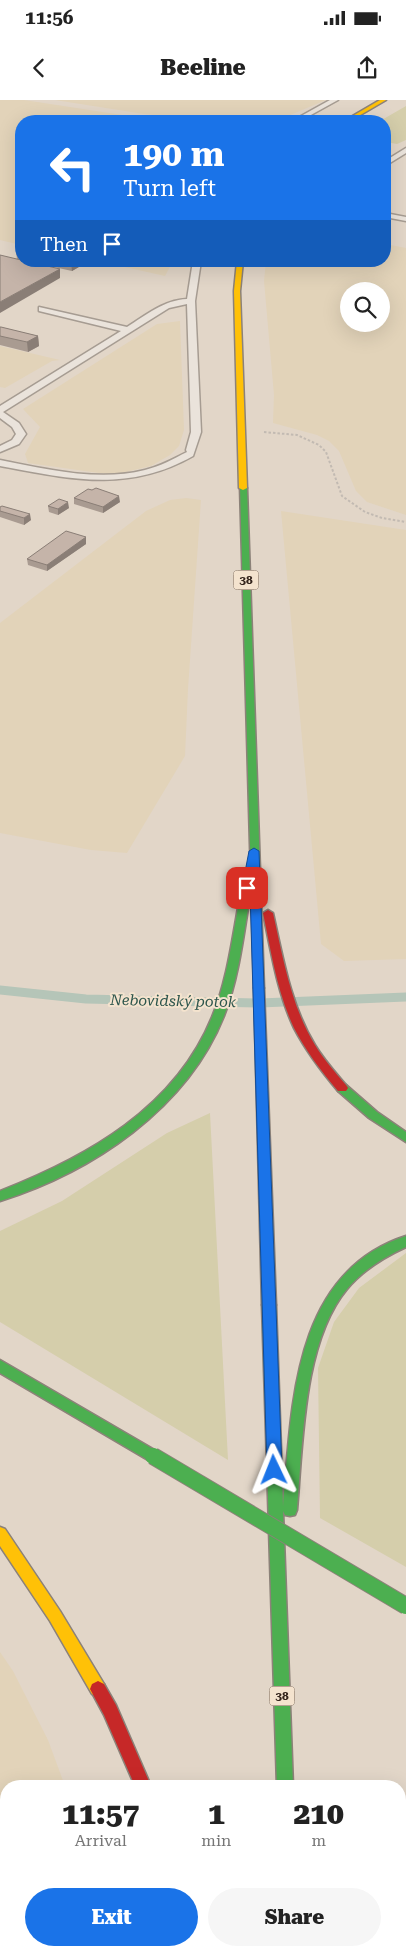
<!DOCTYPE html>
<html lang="en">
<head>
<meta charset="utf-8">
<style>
	body { margin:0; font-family:"Roboto Serif",serif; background:#f6f6f6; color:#222; height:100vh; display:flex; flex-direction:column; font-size:19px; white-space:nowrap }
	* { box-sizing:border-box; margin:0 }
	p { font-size:16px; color:#767676 }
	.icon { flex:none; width:28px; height:28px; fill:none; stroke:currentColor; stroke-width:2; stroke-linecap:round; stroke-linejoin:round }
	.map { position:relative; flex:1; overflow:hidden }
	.details { position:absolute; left:0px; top:1680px; width:406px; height:176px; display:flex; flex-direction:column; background:#fff; border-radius:20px 20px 0 0; box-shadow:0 5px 20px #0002 }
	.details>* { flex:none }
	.top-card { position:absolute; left:15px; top:15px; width:376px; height:152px; border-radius:20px; box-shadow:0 5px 20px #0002; background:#1a73e8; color:#fff; overflow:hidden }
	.tools { position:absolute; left:340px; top:182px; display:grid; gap:10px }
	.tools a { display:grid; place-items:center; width:50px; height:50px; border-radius:50%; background:#fff; box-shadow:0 5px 20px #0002; font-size:25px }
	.pin { position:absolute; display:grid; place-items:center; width:42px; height:42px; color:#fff; margin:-21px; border-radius:10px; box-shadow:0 2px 8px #0006 }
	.me { position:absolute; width:55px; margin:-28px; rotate:358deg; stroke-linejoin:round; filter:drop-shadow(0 0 4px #0008) }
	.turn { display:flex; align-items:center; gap:18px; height:105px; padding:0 25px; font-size:22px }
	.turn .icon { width:65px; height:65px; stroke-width:2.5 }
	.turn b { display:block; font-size:35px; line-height:42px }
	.then { display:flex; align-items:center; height:48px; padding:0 25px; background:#0003; gap:10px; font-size:19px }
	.eta { display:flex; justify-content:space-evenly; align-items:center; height:85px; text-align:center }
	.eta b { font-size:30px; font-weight:800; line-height:35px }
	.cta { display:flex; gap:10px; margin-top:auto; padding:10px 25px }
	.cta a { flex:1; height:58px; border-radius:30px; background:#1a73e8; color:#fff; font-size:20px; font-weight:800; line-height:58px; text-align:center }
	.cta a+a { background:#f6f6f6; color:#222 }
	.status { display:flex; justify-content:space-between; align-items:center; height:35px; padding:0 25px; background:#fff; direction:ltr }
	.status svg { height:14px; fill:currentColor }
	header { display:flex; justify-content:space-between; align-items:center; height:65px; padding:0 25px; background:#fff; font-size:22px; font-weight:800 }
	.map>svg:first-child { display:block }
</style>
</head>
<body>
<div class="status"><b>11:56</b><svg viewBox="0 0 49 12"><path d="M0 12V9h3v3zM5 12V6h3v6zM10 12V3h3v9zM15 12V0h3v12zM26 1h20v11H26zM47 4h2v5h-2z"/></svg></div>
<header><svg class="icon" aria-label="back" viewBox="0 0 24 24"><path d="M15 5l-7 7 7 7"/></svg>Beeline<svg class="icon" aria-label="share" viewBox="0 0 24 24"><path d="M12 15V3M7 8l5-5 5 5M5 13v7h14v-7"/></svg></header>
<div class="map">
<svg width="406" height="1856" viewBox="0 0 406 1856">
	<rect width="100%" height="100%" fill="#e2d6c8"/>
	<path fill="#e2d3b9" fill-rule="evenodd" d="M 0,0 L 24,0 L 155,20 L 197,21 L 21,21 L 21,145 L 0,140 Z
		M 55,0 L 326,0 L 276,21 L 259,21 L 231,17 L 172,17 L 144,14 Z
		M 385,144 L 406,148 L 406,415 L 367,402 L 356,391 L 339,351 L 329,341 L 317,335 L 273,323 L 274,295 L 264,181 L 266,161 L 385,161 ZM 349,191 L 381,191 L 381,224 L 349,224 Z
		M 98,161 L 173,161 L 165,176 Z
		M 180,221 L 184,330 L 179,346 L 170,355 L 151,366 L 113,375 L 28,363 L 25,354 L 40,327 L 23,309 L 157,224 Z
		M 0,246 L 60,260 L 52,261 L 5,288 L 0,287 Z
		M 186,398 L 201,400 L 188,589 L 185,656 L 127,753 L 91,750 L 0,733 L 0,523 L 146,411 L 170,400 Z
		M 281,411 L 406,430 L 406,859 L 344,861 L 321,844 Z
		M 0,1552 L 13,1571 L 48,1640 L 65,1686 L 6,1686 L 6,1850 L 102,1850 L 103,1856 L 0,1856 Z"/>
	<path fill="#d5ceab" d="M 406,6 L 406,40 L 397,44 L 385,42 L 385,21 L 380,21 Z
		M 210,1013 L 228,1360 L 0,1222 L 0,1131 L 62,1101 L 167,1033 Z
		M 406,1153 L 406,1467 L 320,1418 L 318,1268 L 334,1222 L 359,1188 Z"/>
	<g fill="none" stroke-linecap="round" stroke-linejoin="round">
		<path stroke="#b5c5b8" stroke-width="9" d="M 0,890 L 86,899 L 260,903 L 406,897"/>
		<g stroke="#a69c92" stroke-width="3">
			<path id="lane" d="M 330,0 L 338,0 L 300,21 L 292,21 Z
				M 406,48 L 406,53 L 385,66 L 385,61 Z
				M 385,113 L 406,117 L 406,121 L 385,117 Z
				M 193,161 L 201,161 L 195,201 L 201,332 L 193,356 C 128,393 70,379 0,366 L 0,360 C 46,369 98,382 145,370 C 161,366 173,359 187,352 L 186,350 L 191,332 L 187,204 L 169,208 L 3,312 L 19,323 L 26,334 L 19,344 L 0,352 L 0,346 L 12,340 L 16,334 L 12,327 L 0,318 L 0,306 L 121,231 L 39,211 L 39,207 L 127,227 C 146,215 164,200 187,199 Z"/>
		</g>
		<g stroke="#8c8279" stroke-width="3">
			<path id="fast" d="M 240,386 L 247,388 L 264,888 L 259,892 L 254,888 Z
				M 244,799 L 249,802 C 243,840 238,880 224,916 C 187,1009 92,1072 0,1101 L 0,1091 C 87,1057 175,1008 212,917 C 227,881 232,840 239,802 Z
				M 342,984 L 346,985 L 377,1012 L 406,1032 L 406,1042 L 369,1018 L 338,991 L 336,988 Z
				M 406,1136 L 406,1147 C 384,1157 363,1170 347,1189 C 303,1242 303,1343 297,1410 L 295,1415 L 290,1416 L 285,1415 L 283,1411 L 293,1686 L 277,1686 L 262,1205 L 264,1201 L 269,1200 L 274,1201 L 276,1205 L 283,1407 C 292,1309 291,1173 406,1136 Z
				M 0,1260 L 158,1352 L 160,1356 L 158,1360 L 153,1362 L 148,1360 L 0,1273 Z
				M 281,1850 L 299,1850 L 300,1856 L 282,1856 Z"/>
		</g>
		<g stroke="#8c8279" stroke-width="3">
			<path id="slow" d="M 380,0 L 386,0 L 350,21 L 344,21 Z
				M 237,161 L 243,161 L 240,191 L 247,388 L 243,390 L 239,388 L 234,191 Z
				M 259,884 L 264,888 L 276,1205 L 274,1209 L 269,1210 L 264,1209 L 262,1205 L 254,888 Z
				M 0,1427 L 5,1429 L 60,1511 L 104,1584 L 106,1589 L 104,1594 L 98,1597 L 92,1594 L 50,1521 L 0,1446 Z
				M 190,1850 L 208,1850 L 209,1856 L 191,1856 Z"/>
		</g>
		<g stroke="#8c8279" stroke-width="3">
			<path id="jam" d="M 268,810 L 273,813 C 283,858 291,906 315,945 C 324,960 335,972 346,985 L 348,988 L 346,991 L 338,991 C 321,971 306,951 294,928 C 277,892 271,851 263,813 Z
				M 98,1581 L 104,1584 L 116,1605 L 151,1686 L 135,1686 L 104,1615 L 90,1589 L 92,1584 Z"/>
		</g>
		<path stroke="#c2bab2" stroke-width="2" stroke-dasharray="2.5 2" stroke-linecap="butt" d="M 264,332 L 297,335 L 319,345 L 326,352 L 342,396 L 365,412 L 382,418 L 406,422"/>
		<use href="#lane" fill="#eae3db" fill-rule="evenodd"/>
		<use href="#fast" fill="#4caf50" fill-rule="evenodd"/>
		<use href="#slow" fill="#ffc107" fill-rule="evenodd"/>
		<use href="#jam" fill="#c62828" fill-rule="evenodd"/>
		<g stroke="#8c8279" stroke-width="18" stroke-linecap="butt">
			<path id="fast-bridge" d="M 153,1356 L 406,1506"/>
		</g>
		<use href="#fast-bridge" stroke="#4caf50" stroke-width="16"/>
	</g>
	<path fill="#a99b91" d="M 21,147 L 21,160 L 17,159 L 16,150 Z
		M 27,161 L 84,161 L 84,164 L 72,171 Z
		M 0,227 L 38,236 L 39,246 L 28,252 L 0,245 Z
		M 74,398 L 120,402 L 103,413 L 74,404 Z
		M 48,406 L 69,408 L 58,415 L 49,412 Z
		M 0,407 L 31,420 L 24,425 L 0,417 Z
		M 86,437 L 86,444 L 47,471 L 28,465 L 27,459 Z"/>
	<path fill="#8a7e76" d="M 73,161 L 84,161 L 84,164 L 72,171 L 71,162 Z
		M 60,169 L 60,178 L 0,213 L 0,202 Z
		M 38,236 L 39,246 L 28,252 L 27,242 Z
		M 119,396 L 120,402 L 103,413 L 103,407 Z
		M 68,402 L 69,408 L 58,415 L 58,409 Z
		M 30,414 L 31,420 L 24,425 L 24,418 Z
		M 86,437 L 86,444 L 47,471 L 47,465 Z"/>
	<path fill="#c5b4a9" stroke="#8a7e76" d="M 21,147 L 21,151 L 16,150 Z
		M 0,155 L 21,160 L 21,161 L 26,161 L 60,169 L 0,202 Z
		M 0,227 L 1,227 L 38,236 L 27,242 L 0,236 Z
		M 96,388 L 119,396 L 103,407 L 74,398 L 88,389 L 92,390 Z
		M 59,399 L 68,402 L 58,409 L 48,406 Z
		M 2,406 L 30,414 L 24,418 L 0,411 L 0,407 Z
		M 66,431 L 86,437 L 47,465 L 27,459 Z"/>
	<path fill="#1a73e8" stroke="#114b97" d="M 254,748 L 259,751 L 282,1370 L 279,1374 L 274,1376 L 269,1374 L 267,1370 L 250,791 L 243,791 L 242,788 L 249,751 Z"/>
	<g text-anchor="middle" stroke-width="4" stroke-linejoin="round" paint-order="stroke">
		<g fill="#f4e3ce" stroke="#6e5d51" stroke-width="1">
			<rect x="233.5" y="470.5" width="25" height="19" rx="4"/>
			<rect x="269.5" y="1586.5" width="25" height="19" rx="4"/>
		</g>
		<g font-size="12" font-weight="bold" fill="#34241c">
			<text x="246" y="484">38</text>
			<text x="282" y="1600">38</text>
		</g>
		<g font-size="15" font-style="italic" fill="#2b544b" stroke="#f4e3ce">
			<text transform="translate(173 901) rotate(1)" y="5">Nebovidský potok</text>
		</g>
	</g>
</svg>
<div class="tools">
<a><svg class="icon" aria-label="search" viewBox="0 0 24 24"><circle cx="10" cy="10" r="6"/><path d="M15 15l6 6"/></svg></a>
</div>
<div class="pin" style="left:247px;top:788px;background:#d93025"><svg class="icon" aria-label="arrive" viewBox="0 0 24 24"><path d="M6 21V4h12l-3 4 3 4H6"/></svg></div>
<svg class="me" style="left:274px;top:1370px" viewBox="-20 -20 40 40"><path d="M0-17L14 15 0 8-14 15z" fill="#1a73e8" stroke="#fff" stroke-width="4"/></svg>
<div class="top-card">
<div class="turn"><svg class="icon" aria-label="left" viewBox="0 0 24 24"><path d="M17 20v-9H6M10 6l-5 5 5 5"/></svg><div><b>190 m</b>Turn left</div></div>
<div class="then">Then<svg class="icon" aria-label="arrive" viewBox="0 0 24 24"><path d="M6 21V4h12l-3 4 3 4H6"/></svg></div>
</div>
<section class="details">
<div class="eta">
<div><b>11:57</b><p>Arrival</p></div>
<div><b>1</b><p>min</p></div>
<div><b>210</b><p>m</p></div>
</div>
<div class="cta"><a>Exit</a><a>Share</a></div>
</section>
</div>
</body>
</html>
